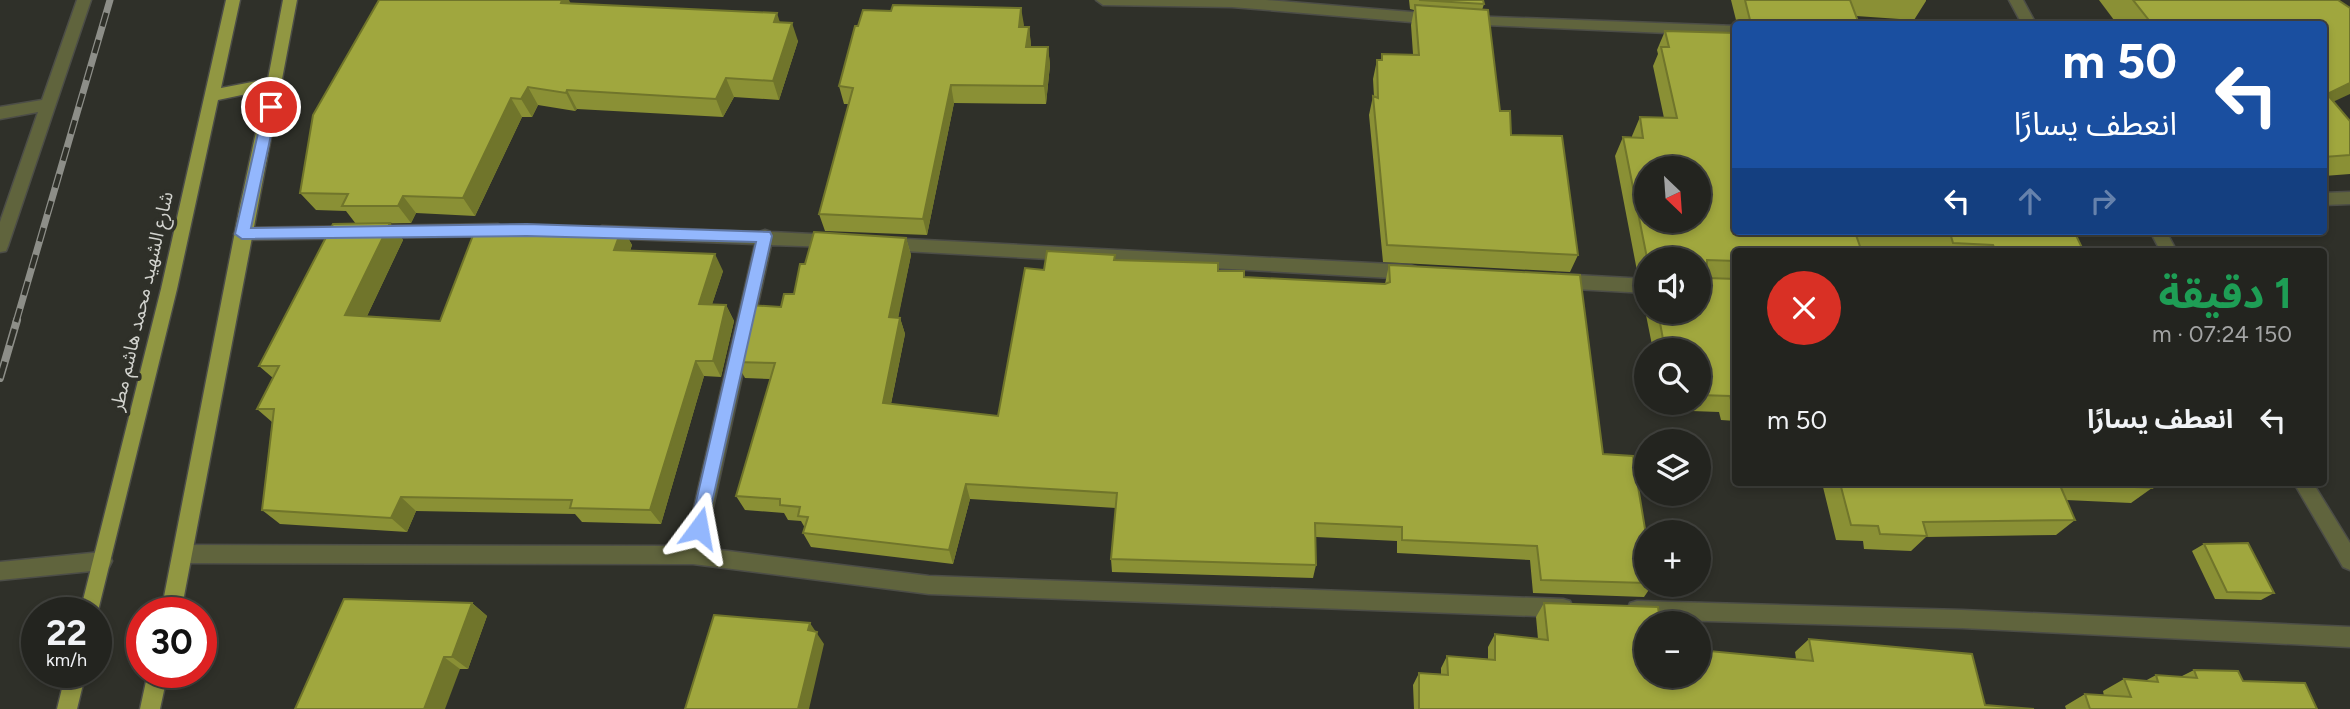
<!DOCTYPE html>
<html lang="ar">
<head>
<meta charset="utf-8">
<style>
	body { margin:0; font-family:Figtree,"Noto Sans Arabic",sans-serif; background:#2f302c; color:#f1f3f6; direction:rtl; height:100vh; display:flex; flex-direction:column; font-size:26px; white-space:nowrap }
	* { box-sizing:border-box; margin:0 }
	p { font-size:23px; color:#a3a4a4 }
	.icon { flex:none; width:38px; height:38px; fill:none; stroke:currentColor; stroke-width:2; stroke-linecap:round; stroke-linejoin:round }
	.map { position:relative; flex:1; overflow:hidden; direction:ltr }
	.details { position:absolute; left:1732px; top:248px; width:595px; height:238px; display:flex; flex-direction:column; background:#23241f; border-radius:7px; box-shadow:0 4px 10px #0003,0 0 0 2px #40413d; direction:rtl }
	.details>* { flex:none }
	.hud { position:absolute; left:1732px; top:21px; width:595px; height:214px; border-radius:7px; box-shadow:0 4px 10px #0003,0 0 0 2px #40413d; direction:rtl; background:#1a4fa0; color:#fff; overflow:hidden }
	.needle { width:46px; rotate:155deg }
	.fabs { position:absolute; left:1634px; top:156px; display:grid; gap:14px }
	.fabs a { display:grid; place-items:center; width:77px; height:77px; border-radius:50%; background:#23241f; box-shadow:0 4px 10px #0003,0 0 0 2px #40413d; font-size:35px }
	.speed { position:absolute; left:21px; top:597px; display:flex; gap:14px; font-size:35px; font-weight:700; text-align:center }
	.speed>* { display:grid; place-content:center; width:91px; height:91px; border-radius:50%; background:#23241f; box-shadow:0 4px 10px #0003,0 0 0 2px #40413d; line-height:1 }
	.speed small { font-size:18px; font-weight:400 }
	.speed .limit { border:10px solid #d22; background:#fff; color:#111 }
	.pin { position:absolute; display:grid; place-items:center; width:60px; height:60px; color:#fff; margin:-30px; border:4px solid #fff; border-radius:50%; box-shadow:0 2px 7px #0007 }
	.me { position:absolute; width:77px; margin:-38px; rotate:13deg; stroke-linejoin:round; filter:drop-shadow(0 0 5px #0008) }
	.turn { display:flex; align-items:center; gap:24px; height:147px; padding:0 35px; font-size:32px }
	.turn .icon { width:91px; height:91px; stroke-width:2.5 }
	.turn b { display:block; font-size:49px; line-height:60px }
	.lanes { display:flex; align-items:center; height:66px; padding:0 35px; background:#0003; justify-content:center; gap:35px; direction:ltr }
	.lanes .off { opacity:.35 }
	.round { display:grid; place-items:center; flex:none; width:74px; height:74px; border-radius:37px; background:#2f302c }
	.overview { display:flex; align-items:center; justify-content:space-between; height:119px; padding:0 35px }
	h1 { font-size:42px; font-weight:700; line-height:52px; color:#1e9e55 }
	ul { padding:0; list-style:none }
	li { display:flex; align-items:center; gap:21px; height:105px; padding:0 35px }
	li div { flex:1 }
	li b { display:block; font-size:26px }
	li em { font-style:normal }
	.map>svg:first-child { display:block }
</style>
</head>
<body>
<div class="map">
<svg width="2350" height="709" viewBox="0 0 2350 709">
	<rect width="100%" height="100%" fill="#2f3029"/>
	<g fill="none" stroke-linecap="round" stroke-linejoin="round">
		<g stroke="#4c4d47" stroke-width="3">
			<path id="minor" d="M 77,0 L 91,0 L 8,246 L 6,251 L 0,252 L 0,222 L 38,112 L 0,119 L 0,107 L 42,100 Z
				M 1096,0 L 1266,0 L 1435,14 L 1442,19 L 1435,24 L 1232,7 L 1103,5 Z
				M 2009,0 L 2023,0 L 2036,24 L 2022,24 Z
				M 1467,16 L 1736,26 L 1736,36 L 1462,24 L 1460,21 Z
				M 2350,192 L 2350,204 L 2324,205 L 2324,193 Z
				M 498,224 L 506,230 L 498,236 L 242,240 L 234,234 L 242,228 Z
				M 602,226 L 759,232 L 765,230 L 771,232 L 833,235 L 841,241 L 833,247 L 771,245 L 704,548 L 929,576 L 1563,599 L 1570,601 L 1573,608 L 1570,615 L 1563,617 L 929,594 L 693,564 L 183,563 L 176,560 L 173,554 L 176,548 L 183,545 L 685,546 L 755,244 L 602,238 L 594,232 Z
				M 2150,231 L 2166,231 L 2177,252 L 2161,252 Z
				M 886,238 L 1410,265 L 1416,267 L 1418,272 L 1416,277 L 1410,279 L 886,250 L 878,244 Z
				M 1557,274 L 1647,279 L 1647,293 L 1557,288 L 1551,286 L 1549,281 L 1551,276 Z
				M 2294,483 L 2313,483 L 2350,543 L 2350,570 L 2343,567 Z
				M 102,552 L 109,555 L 112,561 L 109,567 L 102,570 L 0,580 L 0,562 Z
				M 1637,601 L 1962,610 L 2350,627 L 2350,647 L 1962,628 L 1637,619 L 1630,617 L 1627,610 L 1630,603 Z"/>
		</g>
		<g stroke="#4c4d47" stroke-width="3">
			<path id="major" d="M 226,0 L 240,0 L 221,88 L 268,79 L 283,0 L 297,0 L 181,612 L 161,612 L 240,206 L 265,90 L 218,100 L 177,289 L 96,619 L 96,612 L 80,612 L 161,289 Z
				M 66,672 L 86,672 L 77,709 L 57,709 Z
				M 148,672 L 168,672 L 160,709 L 140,709 Z"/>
		</g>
		<use href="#minor" fill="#60643d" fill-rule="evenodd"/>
		<use href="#major" fill="#919742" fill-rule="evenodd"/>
		<g stroke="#8d8e88" stroke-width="7">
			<path id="rail-far1" d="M 16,322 L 110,0"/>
		</g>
		<g stroke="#8d8e88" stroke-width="8">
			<path id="rail" d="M 0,378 L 17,320"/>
		</g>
		<use href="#rail-far1" stroke="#2f3029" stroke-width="4.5" stroke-dasharray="14" stroke-linecap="butt"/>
		<use href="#rail" stroke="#2f3029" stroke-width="5" stroke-dasharray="17" stroke-linecap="butt"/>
	</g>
	<path fill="#8a9035" d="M 1409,0 L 1483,0 L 1484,4 L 1482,10 L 1500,111 L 1511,135 L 1578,255 L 1570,272 L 1383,262 L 1369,115 L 1373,96 L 1374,97 L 1373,79 L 1377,60 L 1381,60 L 1382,54 L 1413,54 L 1411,25 L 1414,10 L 1410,9 Z
		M 1731,0 L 1926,0 L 1926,1 L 1914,20 L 1856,16 L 1859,24 L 1737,24 Z
		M 2099,0 L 2338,0 L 2334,102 L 2350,121 L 2350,174 L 2324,176 L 2324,24 L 2117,24 Z
		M 570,3 L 780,22 L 798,41 L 779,100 L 734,97 L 723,117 L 577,109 L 575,111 L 538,105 L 532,117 L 522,117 L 475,216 L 416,213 L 411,223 L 356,224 L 346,211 L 316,210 L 300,193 Z
		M 858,26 L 1029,27 L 1031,47 L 1048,47 L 1050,65 L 1046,104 L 954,103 L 927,235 L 825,231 L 819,214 L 849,104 L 844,104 L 839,86 Z
		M 1665,31 L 2074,231 L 2084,252 L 1736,252 L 1736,421 L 1721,420 L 1719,412 L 1664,410 L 1663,402 L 1699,402 L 1699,350 L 1653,350 L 1642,295 L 1647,286 L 1647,312 L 1699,312 L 1699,259 L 1647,259 L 1647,278 L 1638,276 L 1615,156 L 1623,137 L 1632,137 L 1632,136 L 1640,117 L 1664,118 L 1653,66 L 1658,54 L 1657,50 Z
		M 390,223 L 403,240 L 367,316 L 440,321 L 622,228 L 632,245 L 630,251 L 723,271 L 712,304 L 726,305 L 734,321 L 721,377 L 704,376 L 661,524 L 582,522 L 575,514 L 416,511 L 407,532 L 280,524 L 262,510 L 272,422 L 257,409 L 273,378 L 259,366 Z
		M 906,238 L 911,255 L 898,317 L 900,318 L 905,334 L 891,404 L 998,416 L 1044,270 L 1115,260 L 1218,271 L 1244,277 L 1385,284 L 1389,265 L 1603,454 L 1647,541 L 1647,584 L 1653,584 L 1644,597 L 1533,593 L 1530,560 L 1397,553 L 1397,541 L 1316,537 L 1316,565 L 1313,578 L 1112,572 L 1111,559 L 1116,508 L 970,499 L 953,564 L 811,547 L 803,533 L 805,528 L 801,521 L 788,520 L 784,513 L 745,510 L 736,496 L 770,379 L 745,378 L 736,362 L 781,307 L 794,294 L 805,264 Z
		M 1822,483 L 2150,483 L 2152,488 L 2131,503 L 2066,500 L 2075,520 L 2056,535 L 1926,537 L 1911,551 L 1864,549 L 1863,541 L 1836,540 Z
		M 2204,544 L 2274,593 L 2261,600 L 2215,599 L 2192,551 Z
		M 472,603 L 487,616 L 468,669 L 460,669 L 295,709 Z
		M 1544,603 L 1647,676 L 1796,659 L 1795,652 L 1809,639 L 1985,705 L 2034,709 L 1414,709 L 1413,685 L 1419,673 L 1441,674 L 1441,668 L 1447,656 L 1488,659 L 1488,647 L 1495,634 L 1538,639 L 1536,617 Z
		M 2194,670 L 2243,681 L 2317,709 L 2066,709 L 2065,706 L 2085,694 L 2104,696 L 2103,691 L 2124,679 L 2145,681 L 2156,675 L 2180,677 Z"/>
	<path fill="#70752b" d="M 562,0 L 569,0 L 575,12 L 561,3 Z
		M 1021,8 L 1024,25 L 1021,44 L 1019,27 Z
		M 777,13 L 783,32 L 774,22 Z
		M 792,23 L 798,41 L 779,100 L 773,81 Z
		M 1029,27 L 1031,44 L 1028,65 L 1026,47 Z
		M 1048,47 L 1050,65 L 1046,104 L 1044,86 Z
		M 726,78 L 734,97 L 723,117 L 716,99 Z
		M 2350,83 L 2350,94 L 2324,106 L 2327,94 Z
		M 951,85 L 954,103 L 927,235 L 923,219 Z
		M 528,87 L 538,105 L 532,117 L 521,99 Z
		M 567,90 L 577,109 L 575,111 L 566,93 Z
		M 511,98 L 522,117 L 475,216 L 463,198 Z
		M 403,196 L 416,213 L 411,223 L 398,206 Z
		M 390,223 L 403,240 L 360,331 L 345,315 Z
		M 622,228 L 632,245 L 624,267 L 614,250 Z
		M 906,238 L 911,255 L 895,334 L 889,317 Z
		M 715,254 L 723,271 L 707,320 L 699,304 Z
		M 726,305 L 734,321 L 721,377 L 713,361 Z
		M 900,318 L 905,334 L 888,418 L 883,403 Z
		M 696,361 L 704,376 L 661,524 L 650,510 Z
		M 966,484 L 970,499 L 953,564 L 949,550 Z
		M 401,497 L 416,511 L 407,532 L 391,518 Z
		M 472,603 L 487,616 L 468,669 L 452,657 Z
		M 810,623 L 824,644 L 809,709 L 798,709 L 808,630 Z
		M 444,657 L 460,669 L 445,709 L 424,709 Z"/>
	<path fill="#a0a73e" stroke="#70752b" stroke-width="2" fill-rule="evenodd" d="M 379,0 L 562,0 L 561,3 L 777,13 L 774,22 L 792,23 L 773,81 L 726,78 L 716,99 L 567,90 L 566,93 L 528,87 L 521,99 L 511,98 L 463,198 L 403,196 L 398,206 L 342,206 L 348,194 L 300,193 L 313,115 Z
		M 1419,0 L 1483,0 L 1484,4 Z
		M 1745,0 L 1850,0 L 1859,24 L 1751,24 Z
		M 2133,0 L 2338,0 L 2350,8 L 2350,83 L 2327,94 L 2350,121 L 2350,155 L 2324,157 L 2324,24 L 2152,24 Z
		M 893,5 L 1021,8 L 1019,27 L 1029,27 L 1026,47 L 1048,47 L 1044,86 L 951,85 L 923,219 L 819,214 L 853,88 L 839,86 L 855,26 L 858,26 L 863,10 L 891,11 Z
		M 1415,5 L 1488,10 L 1500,111 L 1510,111 L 1511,135 L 1562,136 L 1578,255 L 1387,245 L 1373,96 L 1378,98 L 1377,60 L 1382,60 L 1382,54 L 1419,55 Z
		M 1665,31 L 1736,33 L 1736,231 L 2074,231 L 2084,252 L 1996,252 L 1993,245 L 1953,243 L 1951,236 L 1856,235 L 1862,252 L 1736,252 L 1736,261 L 1707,260 L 1707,278 L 1736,279 L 1736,404 L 1732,404 L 1730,396 L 1699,395 L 1699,350 L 1665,350 L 1658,312 L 1699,312 L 1699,259 L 1647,258 L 1623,137 L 1643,138 L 1640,117 L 1677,118 L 1661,47 L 1669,47 ZM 1647,168 L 1699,168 L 1699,220 L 1647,220 Z
		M 390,223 L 345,315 L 440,321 L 477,225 L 622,228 L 614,250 L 715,254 L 699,304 L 726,305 L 713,361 L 696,361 L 650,510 L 570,508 L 572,500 L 401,497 L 391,518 L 262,510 L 274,409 L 257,409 L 279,366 L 259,366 L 333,224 Z
		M 814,232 L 906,238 L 889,317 L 900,318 L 883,403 L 998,416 L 1025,268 L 1044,270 L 1047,251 L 1115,255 L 1114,260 L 1218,263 L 1218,271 L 1244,271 L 1244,277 L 1385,284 L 1390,282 L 1389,265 L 1580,275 L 1603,454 L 1633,456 L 1647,541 L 1647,583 L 1541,580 L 1537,546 L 1402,540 L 1402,527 L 1315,523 L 1316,565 L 1111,559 L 1117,493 L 966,484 L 949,550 L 803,533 L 808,517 L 798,516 L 800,507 L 780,505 L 780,499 L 736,496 L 775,363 L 736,362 L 749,305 L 781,307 L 784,294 L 794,294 L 800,264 L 805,264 Z
		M 1840,483 L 2150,483 L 2152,488 L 2059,483 L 2075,520 L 1923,522 L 1927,536 L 1880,534 L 1878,526 L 1851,525 Z
		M 2248,543 L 2274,593 L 2227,592 L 2204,544 Z
		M 344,599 L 472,603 L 452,657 L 444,657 L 424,709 L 295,709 Z
		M 1544,603 L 1658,607 L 1659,614 L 1664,615 L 1665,623 L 1647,623 L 1647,676 L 1699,676 L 1699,650 L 1813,661 L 1809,639 L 1972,654 L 1985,705 L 2034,709 L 1419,709 L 1419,673 L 1448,675 L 1447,656 L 1495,660 L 1495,634 L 1548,640 Z
		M 714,615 L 810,623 L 808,630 L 817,632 L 798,709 L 685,709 Z
		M 2194,670 L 2238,671 L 2243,681 L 2305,683 L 2317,709 L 2090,709 L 2085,694 L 2131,697 L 2124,679 L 2158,682 L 2156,675 L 2197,678 Z"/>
	<path fill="#93b7fd" stroke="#6077a4" stroke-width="2" d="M 271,102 L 277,107 L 251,228 L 527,224 L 770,232 L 772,236 L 705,534 L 699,536 L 693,534 L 690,528 L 756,242 L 527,236 L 242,239 L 235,234 L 264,107 Z"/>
	<g text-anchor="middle" stroke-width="7" stroke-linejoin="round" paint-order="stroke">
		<g font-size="19" fill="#d2d3ce" stroke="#2f3029">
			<text transform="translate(141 301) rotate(-77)" y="7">شارع الشهيد محمد هاشم مطر</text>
		</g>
	</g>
</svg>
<div class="fabs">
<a><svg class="needle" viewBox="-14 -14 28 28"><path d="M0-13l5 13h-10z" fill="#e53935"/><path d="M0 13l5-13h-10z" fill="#a3a4a4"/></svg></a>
<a><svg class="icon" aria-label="sound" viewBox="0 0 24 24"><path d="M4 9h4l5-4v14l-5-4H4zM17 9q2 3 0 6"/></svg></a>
<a><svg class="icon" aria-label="search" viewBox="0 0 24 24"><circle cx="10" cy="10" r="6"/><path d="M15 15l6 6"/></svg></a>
<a><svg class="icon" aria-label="layers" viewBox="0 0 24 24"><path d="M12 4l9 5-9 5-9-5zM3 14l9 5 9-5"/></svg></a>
<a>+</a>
<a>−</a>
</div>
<div class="speed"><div>22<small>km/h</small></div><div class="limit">30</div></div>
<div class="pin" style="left:271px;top:107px;background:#d93025"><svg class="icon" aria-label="arrive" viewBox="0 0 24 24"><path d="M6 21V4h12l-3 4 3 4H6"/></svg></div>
<svg class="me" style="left:699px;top:528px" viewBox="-20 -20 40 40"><path d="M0-17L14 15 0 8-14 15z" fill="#93b7fd" stroke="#fff" stroke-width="4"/></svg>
<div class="hud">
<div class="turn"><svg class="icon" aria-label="left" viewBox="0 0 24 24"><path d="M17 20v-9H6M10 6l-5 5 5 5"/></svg><div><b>50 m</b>انعطف يسارًا</div></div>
<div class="lanes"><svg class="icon" aria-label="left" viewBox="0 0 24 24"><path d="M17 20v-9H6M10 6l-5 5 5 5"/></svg><svg class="icon off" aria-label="ahead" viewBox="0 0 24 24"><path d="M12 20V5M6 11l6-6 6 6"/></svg><svg class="icon off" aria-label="right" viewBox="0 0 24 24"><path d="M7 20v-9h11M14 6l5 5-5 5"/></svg></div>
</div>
<section class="details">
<div class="overview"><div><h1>1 دقيقة</h1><p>150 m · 07:24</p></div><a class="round" style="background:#d93025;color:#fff"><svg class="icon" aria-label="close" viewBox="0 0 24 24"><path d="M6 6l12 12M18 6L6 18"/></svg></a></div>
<ul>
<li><svg class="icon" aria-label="left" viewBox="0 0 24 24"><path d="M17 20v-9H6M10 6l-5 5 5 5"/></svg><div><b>انعطف يسارًا</b></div><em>50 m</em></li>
</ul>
</section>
</div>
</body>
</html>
